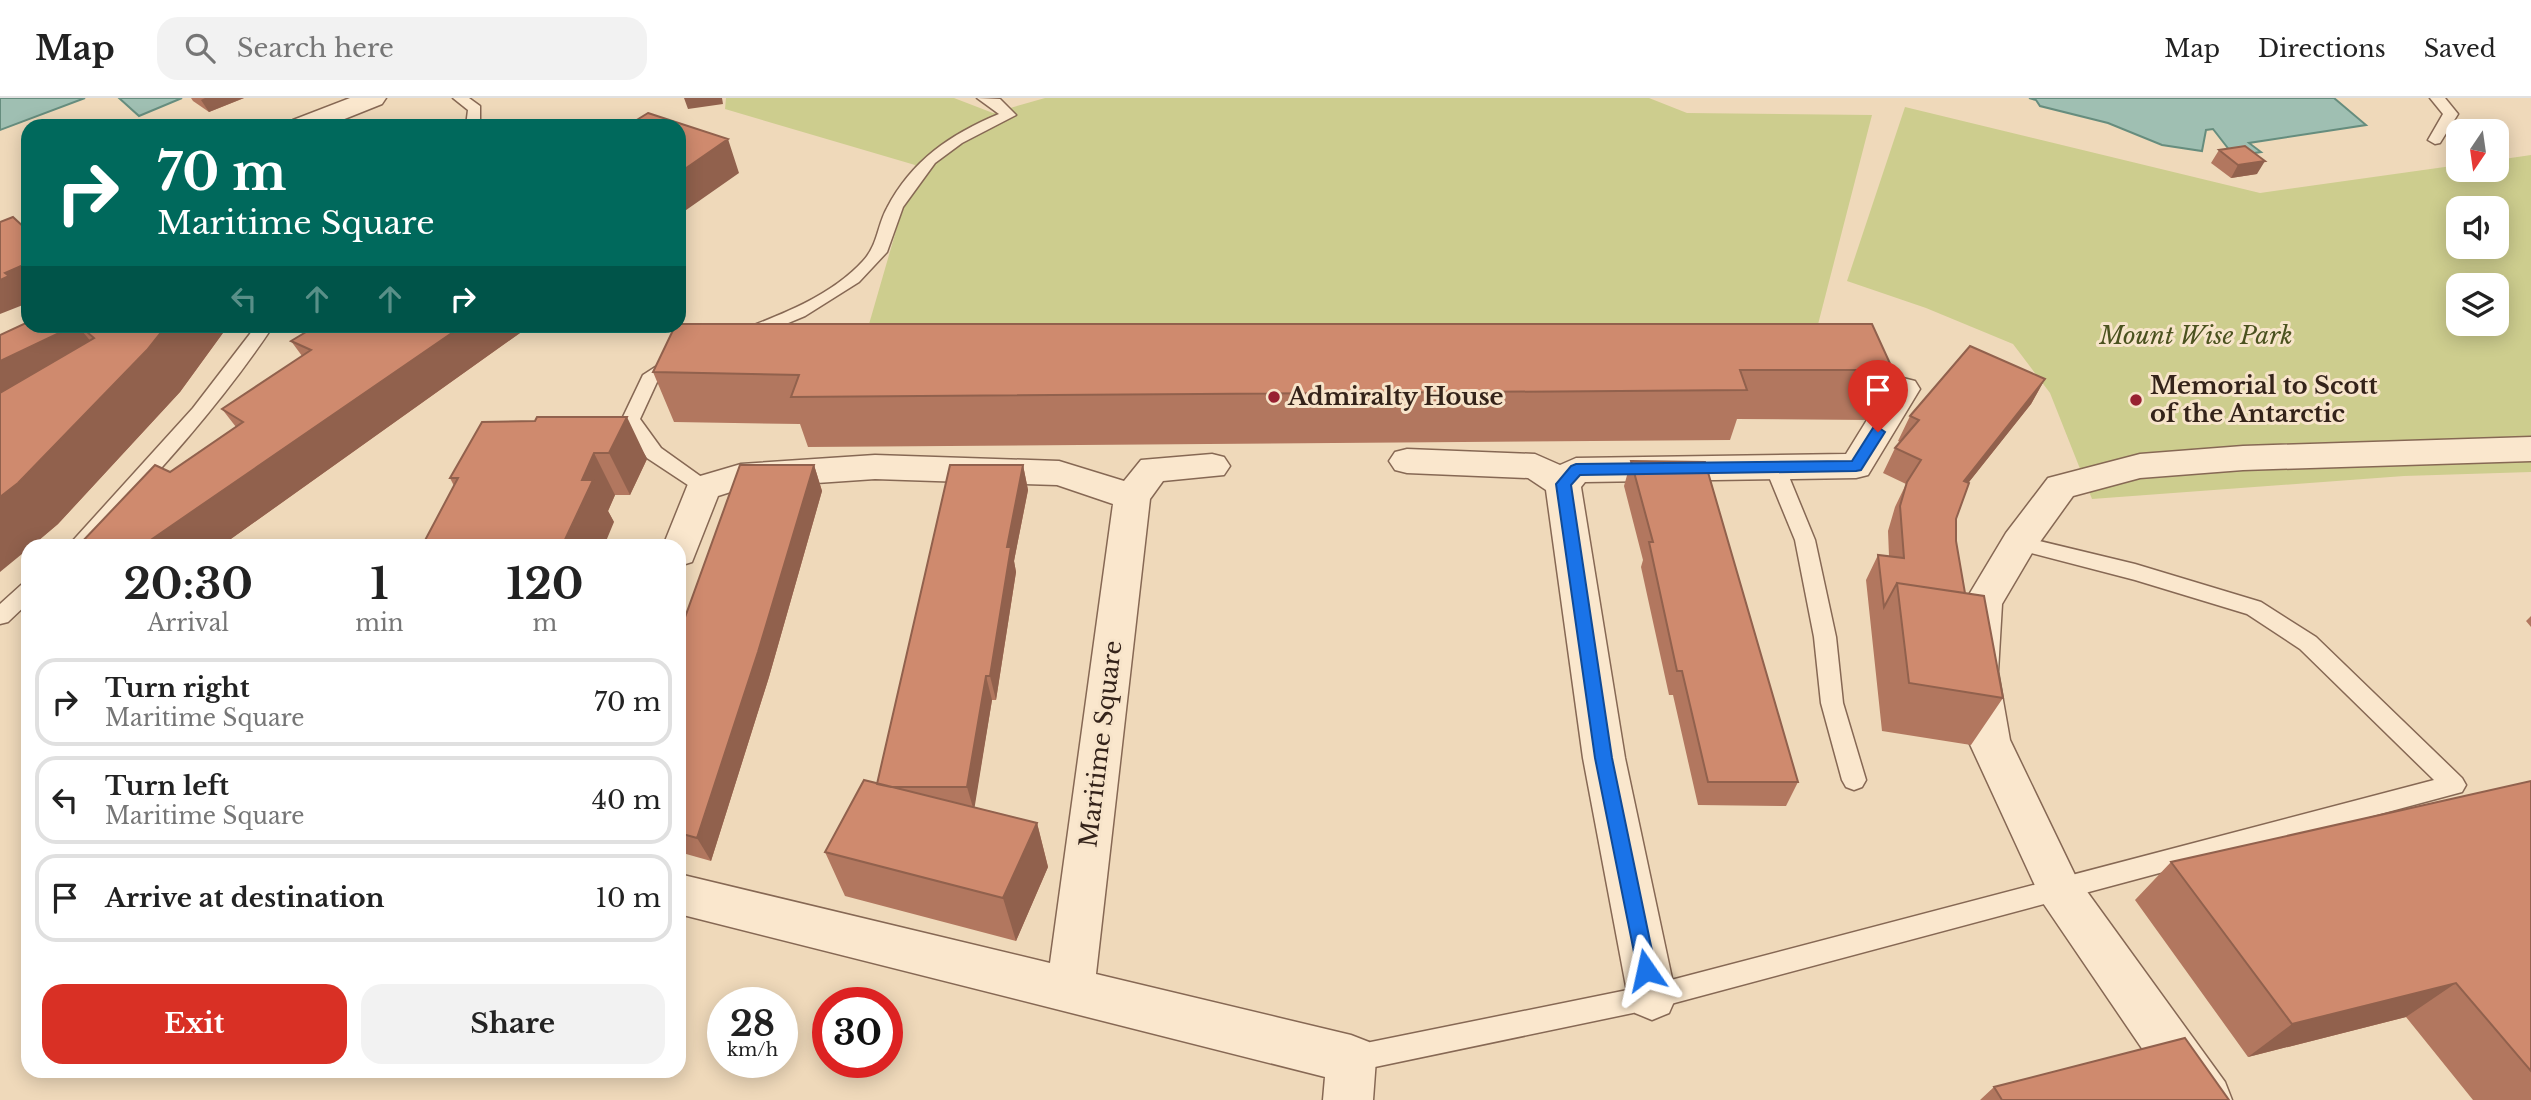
<!DOCTYPE html>
<html lang="en">
<head>
<meta charset="utf-8">
<style>
	body { margin:0; font-family:"Libre Baskerville",serif; background:#f2f2f2; color:#222; height:100vh; display:flex; flex-direction:column; font-size:26px; white-space:nowrap }
	* { box-sizing:border-box; margin:0 }
	p { font-size:23px; color:#767676 }
	.icon { flex:none; width:38px; height:38px; fill:none; stroke:currentColor; stroke-width:2; stroke-linecap:round; stroke-linejoin:round }
	.map { position:relative; flex:1; overflow:hidden }
	.sheet { position:absolute; left:21px; top:441px; width:665px; height:539px; display:flex; flex-direction:column; background:#fff; border-radius:21px; box-shadow:0 4px 18px #0003 }
	.sheet>* { flex:none }
	.guide { position:absolute; left:21px; top:21px; width:665px; height:214px; border-radius:21px; box-shadow:0 4px 18px #0003; background:#00695c; color:#fff; overflow:hidden }
	.needle { width:46px; rotate:193deg }
	.tools { position:absolute; left:2446px; top:21px; display:grid; gap:14px }
	.tools a { display:grid; place-items:center; width:63px; height:63px; border-radius:14px; background:#fff; box-shadow:0 4px 18px #0003; font-size:35px }
	.speed { position:absolute; left:707px; top:889px; display:flex; gap:14px; font-size:35px; font-weight:700; text-align:center }
	.speed>* { display:grid; place-content:center; width:91px; height:91px; border-radius:50%; background:#fff; box-shadow:0 4px 18px #0003; line-height:1 }
	.speed small { font-size:18px; font-weight:400 }
	.speed .limit { border:10px solid #d22; background:#fff; color:#111 }
	.pin { position:absolute; display:grid; place-items:center; width:60px; height:60px; color:#fff; margin:-72px -30px; border-radius:50% 50% 50% 0; rotate:-45deg; box-shadow:0 0 7px #0007 }
	.pin .icon { rotate:45deg }
	.me { position:absolute; width:77px; margin:-38px; rotate:349deg; stroke-linejoin:round; filter:drop-shadow(0 0 5px #0008) }
	.turn { display:flex; align-items:center; gap:24px; height:147px; padding:0 21px; font-size:32px }
	.turn .icon { width:91px; height:91px; stroke-width:2.5 }
	.turn b { display:block; font-size:49px; line-height:60px }
	.lanes { display:flex; align-items:center; height:66px; padding:0 21px; background:#0003; justify-content:center; gap:35px; direction:ltr }
	.lanes .off { opacity:.35 }
	.eta { display:flex; justify-content:space-evenly; align-items:center; height:119px; text-align:center }
	.eta b { font-size:42px; font-weight:700; line-height:49px }
	.button { display:flex; gap:14px; margin-top:auto; padding:14px 21px }
	.button a { flex:1; height:80px; border-radius:21px; background:#d93025; color:#fff; font-size:28px; font-weight:700; line-height:80px; text-align:center }
	.button a+a { background:#f2f2f2; color:#222 }
	ul { padding:0; list-style:none }
	li { display:flex; align-items:center; gap:21px; height:88px; margin:0 14px 10px; padding:0 7px; border:4px solid #e0e0e0; border-radius:21px }
	li div { flex:1 }
	li b { display:block; font-size:26px }
	li em { font-style:normal }
	header { display:flex; align-items:center; gap:42px; box-sizing:border-box; height:98px; padding:0 35px; background:#fff; border-bottom:2px solid #e0e0e0 }
	header strong { font-size:33px }
	nav { display:flex; gap:38px; margin-inline-start:auto; font-size:24px }
	.search { width:490px; height:63px; background:#f2f2f2; display:flex; align-items:center; gap:18px; box-sizing:border-box; padding:0 24px; border-radius:21px; color:#767676; font-size:26px }
	.map>svg:first-child { display:block }
</style>
</head>
<body>
<header>
<strong>Map</strong>
<div class="search"><svg class="icon" aria-label="search" viewBox="0 0 24 24"><circle cx="10" cy="10" r="6"/><path d="M15 15l6 6"/></svg>Search here</div>
<nav><a>Map</a><a>Directions</a><a>Saved</a></nav>
</header>
<div class="map">
<svg width="2531" height="1002" viewBox="0 0 2531 1002">
	<rect width="100%" height="100%" fill="#efd9ba"/>
	<path fill="#cdcd8e" fill-rule="evenodd" d="M 726,0 L 954,0 L 993,15 L 1045,0 L 1649,0 L 1687,15 L 1872,17 L 1807,269 L 863,247 L 915,67 L 725,11 Z
		M 1905,9 L 2260,95 L 2459,67 L 2459,72 L 2497,72 L 2497,62 L 2531,57 L 2531,374 L 2404,378 L 2092,401 L 2050,295 L 2013,246 L 1926,210 L 1847,183 ZM 2459,110 L 2497,110 L 2497,149 L 2459,149 ZM 2459,187 L 2497,187 L 2497,226 L 2459,226 Z"/>
	<path fill="#9fbfb2" stroke="#668d7e" stroke-width="2" d="M 0,0 L 85,0 L 0,32 Z
		M 119,0 L 182,0 L 139,18 Z
		M 2029,0 L 2334,0 L 2366,27 L 2249,45 L 2261,54 L 2234,58 L 2213,31 L 2206,32 L 2202,53 L 2162,47 L 2108,25 L 2040,8 L 2036,2 Z"/>
	<g fill="none" stroke-linecap="round" stroke-linejoin="round">
		<g stroke="#866854" stroke-width="3">
			<path id="lane" d="M 453,0 L 469,0 L 480,8 L 480,28 L 466,28 L 468,12 Z
				M 977,0 L 1000,1 L 1016,17 L 962,45 L 935,65 L 903,109 L 887,154 L 859,184 L 805,218 L 750,241 L 738,241 L 735,237 L 738,233 C 781,217 831,198 863,163 C 878,147 877,128 887,110 C 912,62 951,36 999,16 Z
				M 2430,0 L 2445,0 L 2458,16 L 2440,45 L 2435,46 L 2428,42 L 2443,16 Z
				M 256,228 L 273,228 C 220,308 155,378 90,448 L 68,448 L 193,310 Z
				M 677,255 L 686,261 L 657,284 L 640,321 L 661,350 L 710,385 L 713,390 L 710,395 L 703,397 L 647,360 L 622,321 L 643,277 Z
				M 1775,362 L 1785,369 L 1815,442 L 1836,539 L 1843,605 L 1866,682 L 1862,689 L 1854,692 L 1846,689 L 1842,682 L 1821,605 L 1814,539 L 1795,442 L 1765,369 Z
				M 2019,438 L 2135,466 L 2261,504 L 2316,539 L 2462,680 L 2466,687 L 2462,694 L 1652,911 L 1351,974 L 1341,970 L 1337,961 L 1341,952 L 1351,948 L 1652,887 L 2434,682 L 2300,551 L 2247,516 L 2135,482 L 2012,450 L 2009,445 L 2012,440 Z
				M 28,485 L 28,505 L 8,524 L 0,526 L 0,506 L 21,487 Z"/>
		</g>
		<g stroke="#866854" stroke-width="3">
			<path id="street" d="M 350,0 L 386,0 L 382,6 L 327,28 L 289,28 L 293,22 Z
				M 1903,280 L 1915,283 L 1920,291 L 1868,377 L 1856,380 L 1585,384 L 1581,389 L 1625,660 L 1676,899 L 1669,915 L 1652,922 L 1635,915 L 1628,899 L 1583,660 L 1546,392 L 1528,380 L 1407,375 L 1395,372 L 1389,363 L 1395,354 L 1407,351 L 1535,356 L 1560,367 L 1576,360 L 1846,356 L 1891,283 Z
				M 2531,339 L 2531,363 L 2243,372 L 2140,380 L 2073,398 L 2032,455 L 2002,506 L 1998,574 L 2010,642 L 2075,777 L 2225,984 L 2232,1002 L 2177,1002 L 2043,805 L 1968,642 L 1958,574 L 1964,505 L 2006,435 L 2048,380 L 2140,356 L 2243,348 Z
				M 1212,356 L 1224,359 L 1230,368 L 1224,377 L 1163,383 L 1150,401 L 1096,876 L 1351,937 L 1369,944 L 1376,961 L 1373,1002 L 1323,1002 L 1325,979 L 679,816 L 679,776 L 1050,865 L 1113,406 L 1057,387 L 875,381 L 743,390 L 718,398 L 692,464 L 679,468 L 679,448 L 663,448 L 690,381 L 741,366 L 875,357 L 1059,363 L 1124,383 L 1141,362 Z"/>
		</g>
		<use href="#lane" fill="#fae7cd" fill-rule="evenodd"/>
		<use href="#street" fill="#fae7cd" fill-rule="evenodd"/>
	</g>
	<path fill="#b2775f" d="M 191,0 L 244,0 L 209,14 L 193,3 Z
		M 2219,52 L 2257,76 L 2231,80 L 2211,65 Z
		M 28,228 L 228,228 L 180,294 L 58,426 L 32,448 L 28,448 Z
		M 316,228 L 516,228 L 520,235 L 221,448 L 78,448 L 170,374 L 236,329 L 222,311 L 302,258 L 291,243 Z
		M 1893,272 L 1871,322 L 1737,321 L 1730,342 L 808,349 L 800,326 L 674,324 L 653,274 Z
		M 2045,281 L 2031,306 L 1968,385 L 1956,421 L 1956,443 L 1965,495 L 2003,600 L 1971,647 L 1882,633 L 1866,482 L 1878,457 L 1889,458 L 1888,433 L 1895,409 L 1906,386 L 1883,375 L 1895,350 L 1900,344 L 1898,343 L 1910,318 Z
		M 535,323 L 647,361 L 630,397 L 615,397 L 608,413 L 614,424 L 454,388 L 450,380 Z
		M 1631,363 L 1798,684 L 1786,708 L 1698,707 L 1673,597 L 1669,597 L 1641,469 L 1643,462 L 1624,388 Z
		M 814,367 L 822,393 L 769,579 L 711,763 L 679,754 L 679,536 Z
		M 1023,367 L 1028,392 L 1014,463 L 1016,474 L 996,602 L 992,602 L 974,709 L 1037,725 L 1048,769 L 1016,843 L 845,798 L 825,754 L 877,686 Z
		M 2531,518 L 2531,529 L 2526,523 Z
		M 2531,683 L 2531,1002 L 2473,1002 L 2406,919 L 2248,959 L 2135,802 L 2171,764 Z
		M 1994,989 L 2229,1002 L 1980,1002 Z"/>
	<path fill="#91614d" d="M 205,0 L 244,0 L 209,14 L 201,2 Z
		M 684,0 L 722,0 L 723,6 L 688,11 Z
		M 728,41 L 739,75 L 679,117 L 679,75 Z
		M 2265,63 L 2257,76 L 2231,80 L 2238,67 Z
		M 28,165 L 28,199 L 27,199 L 28,201 L 28,205 L 0,216 L 0,182 L 5,175 Z
		M 74,228 L 78,228 L 97,251 L 0,299 L 0,263 Z
		M 166,228 L 228,228 L 180,294 L 58,426 L 32,448 L 28,448 L 28,451 L 0,474 L 0,399 Z
		M 462,228 L 516,228 L 520,235 L 221,448 L 142,448 Z
		M 2045,281 L 2031,306 L 1950,408 L 1964,383 Z
		M 627,319 L 647,361 L 630,397 L 609,355 Z
		M 594,355 L 615,397 L 608,413 L 614,424 L 604,448 L 562,448 L 582,382 Z
		M 814,367 L 822,393 L 769,579 L 711,763 L 697,740 Z
		M 1023,367 L 1028,392 L 1014,463 L 1016,474 L 996,602 L 990,578 L 1007,449 Z
		M 986,578 L 992,602 L 974,713 L 967,689 Z
		M 1037,725 L 1048,769 L 1016,843 L 1003,800 Z
		M 2456,885 L 2406,919 L 2248,959 L 2292,926 Z"/>
	<path fill="#cf8a6e" stroke="#91614d" stroke-width="2" d="M 648,15 L 728,41 L 679,75 L 679,28 L 627,28 Z
		M 2245,48 L 2265,63 L 2238,67 L 2219,52 Z
		M 13,119 L 28,133 L 28,165 L 5,175 L 9,178 L 0,182 L 0,124 Z
		M 28,224 L 28,228 L 74,228 L 0,263 L 0,237 Z
		M 679,226 L 1872,226 L 1893,272 L 1740,272 L 1747,292 L 791,299 L 799,277 L 653,274 L 675,228 L 679,228 Z
		M 80,228 L 166,228 L 147,252 L 18,385 L 0,399 L 0,295 L 94,240 Z
		M 316,228 L 462,228 L 142,448 L 78,448 L 155,367 L 170,374 L 243,324 L 222,311 L 311,252 L 291,243 Z
		M 1970,248 L 2045,281 L 1964,383 L 1969,385 L 1956,421 L 1956,443 L 1965,495 L 1897,485 L 1884,509 L 1878,457 L 1904,460 L 1900,408 L 1907,384 L 1921,362 L 1895,350 L 1919,322 L 1910,318 Z
		M 537,319 L 627,319 L 609,355 L 594,355 L 582,382 L 593,382 L 562,448 L 422,448 L 458,380 L 450,380 L 482,324 L 535,323 Z
		M 1631,363 L 1705,364 L 1798,684 L 1708,684 L 1682,573 L 1677,573 L 1649,444 L 1653,444 Z
		M 740,367 L 814,367 L 758,554 L 697,740 L 679,735 L 679,536 Z
		M 950,367 L 1023,367 L 1007,449 L 1011,449 L 990,578 L 986,578 L 967,689 L 891,689 L 877,686 Z
		M 1897,485 L 1984,498 L 2003,600 L 1909,585 Z
		M 864,682 L 1037,725 L 1003,800 L 825,754 Z
		M 2531,683 L 2531,973 L 2456,885 L 2292,926 L 2171,764 Z
		M 2185,940 L 2229,1002 L 2002,1002 L 1994,989 Z"/>
	<path fill="#1a73e8" stroke="#114b97" stroke-width="2" d="M 1878,329 L 1885,334 L 1861,372 L 1856,373 L 1580,377 L 1571,387 L 1612,660 L 1656,872 L 1653,879 L 1646,881 L 1639,879 L 1595,660 L 1556,386 L 1571,368 L 1576,366 L 1852,363 L 1873,330 Z"/>
	<g fill="#982131" stroke="#f7e4ca" stroke-width="2.5">
		<circle cx="1274" cy="299" r="7"/>
		<circle cx="2136" cy="302" r="7"/>
	</g>
	<g text-anchor="middle" stroke-width="6" stroke-linejoin="round" paint-order="stroke">
		<g font-size="24" font-style="italic" fill="#4b521f" stroke="#f7e4ca">
			<text x="2196" y="246">Mount Wise Park</text>
		</g>
		<g font-size="24" font-weight="bold" fill="#34231a" stroke="#f7e4ca" text-anchor="start">
			<text x="2150" y="296">Memorial to Scott<tspan x="2150" dy="28">of the Antarctic</tspan></text>
			<text x="1288" y="307">Admiralty House</text>
		</g>
		<g font-size="24" fill="#34231a" stroke="#f7e4ca">
			<text transform="translate(1101 646) rotate(-83)" y="8">Maritime Square</text>
		</g>
	</g>
</svg>
<div class="tools">
<a><svg class="needle" viewBox="-14 -14 28 28"><path d="M0-13l5 13h-10z" fill="#e53935"/><path d="M0 13l5-13h-10z" fill="#767676"/></svg></a>
<a><svg class="icon" aria-label="sound" viewBox="0 0 24 24"><path d="M4 9h4l5-4v14l-5-4H4zM17 9q2 3 0 6"/></svg></a>
<a><svg class="icon" aria-label="layers" viewBox="0 0 24 24"><path d="M12 4l9 5-9 5-9-5zM3 14l9 5 9-5"/></svg></a>
</div>
<div class="speed"><div>28<small>km/h</small></div><div class="limit">30</div></div>
<div class="pin" style="left:1878px;top:334px;background:#d93025"><svg class="icon" aria-label="arrive" viewBox="0 0 24 24"><path d="M6 21V4h12l-3 4 3 4H6"/></svg></div>
<svg class="me" style="left:1646px;top:872px" viewBox="-20 -20 40 40"><path d="M0-17L14 15 0 8-14 15z" fill="#1a73e8" stroke="#fff" stroke-width="4"/></svg>
<div class="guide">
<div class="turn"><svg class="icon" aria-label="right" viewBox="0 0 24 24"><path d="M7 20v-9h11M14 6l5 5-5 5"/></svg><div><b>70 m</b>Maritime Square</div></div>
<div class="lanes"><svg class="icon off" aria-label="left" viewBox="0 0 24 24"><path d="M17 20v-9H6M10 6l-5 5 5 5"/></svg><svg class="icon off" aria-label="ahead" viewBox="0 0 24 24"><path d="M12 20V5M6 11l6-6 6 6"/></svg><svg class="icon off" aria-label="ahead" viewBox="0 0 24 24"><path d="M12 20V5M6 11l6-6 6 6"/></svg><svg class="icon" aria-label="right" viewBox="0 0 24 24"><path d="M7 20v-9h11M14 6l5 5-5 5"/></svg></div>
</div>
<section class="sheet">
<div class="eta">
<div><b>20:30</b><p>Arrival</p></div>
<div><b>1</b><p>min</p></div>
<div><b>120</b><p>m</p></div>
</div>
<ul>
<li><svg class="icon" aria-label="right" viewBox="0 0 24 24"><path d="M7 20v-9h11M14 6l5 5-5 5"/></svg><div><b>Turn right</b><p>Maritime Square</p></div><em>70 m</em></li>
<li><svg class="icon" aria-label="left" viewBox="0 0 24 24"><path d="M17 20v-9H6M10 6l-5 5 5 5"/></svg><div><b>Turn left</b><p>Maritime Square</p></div><em>40 m</em></li>
<li><svg class="icon" aria-label="arrive" viewBox="0 0 24 24"><path d="M6 21V4h12l-3 4 3 4H6"/></svg><div><b>Arrive at destination</b></div><em>10 m</em></li>
</ul>
<div class="button"><a>Exit</a><a>Share</a></div>
</section>
</div>
</body>
</html>
